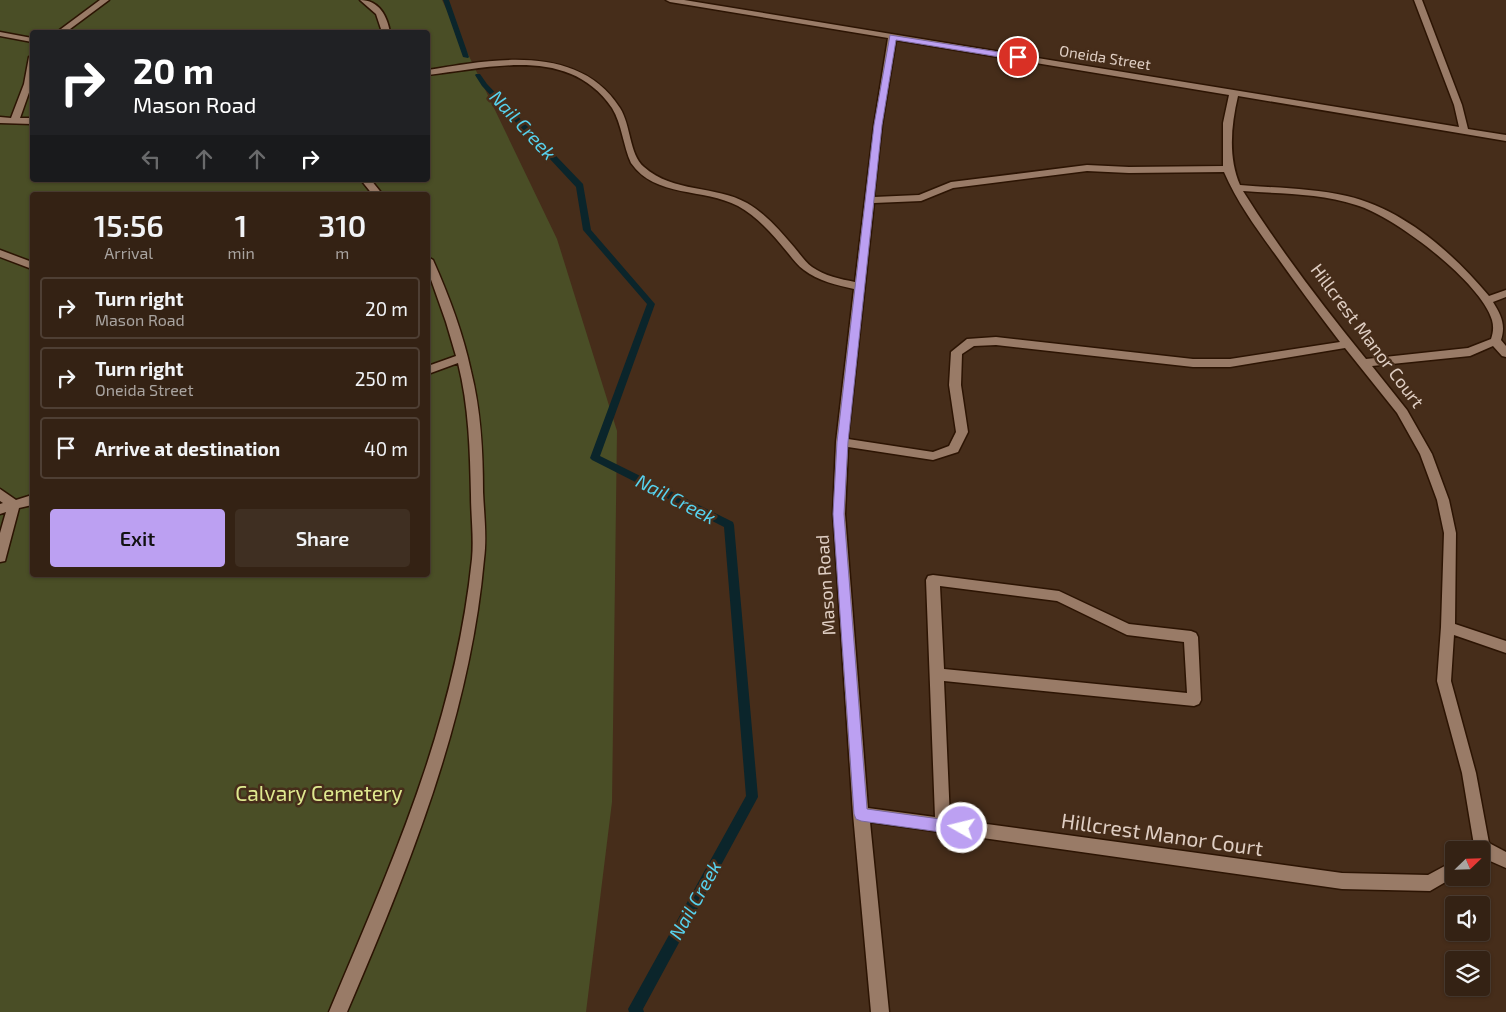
<!DOCTYPE html>
<html lang="en">
<head>
<meta charset="utf-8">
<style>
	body { margin:0; font-family:"Exo 2",sans-serif; background:#3f2f22; color:#f1f3f6; height:100vh; display:flex; flex-direction:column; font-size:19px; white-space:nowrap }
	* { box-sizing:border-box; margin:0 }
	p { font-size:16px; color:#a9a4a0 }
	.icon { flex:none; width:28px; height:28px; fill:none; stroke:currentColor; stroke-width:2; stroke-linecap:round; stroke-linejoin:round }
	.map { position:relative; flex:1; overflow:hidden }
	.panel { position:absolute; left:30px; top:192px; width:400px; height:385px; display:flex; flex-direction:column; background:#342214; border-radius:5px; box-shadow:0 1px 4px #0004,0 0 0 1px #4e3f34 }
	.panel>* { flex:none }
	.guide { position:absolute; left:30px; top:30px; width:400px; height:152px; border-radius:5px; box-shadow:0 1px 4px #0004,0 0 0 1px #4e3f34; background:#202124; color:#fff; overflow:hidden }
	.needle { width:32px; rotate:67deg }
	.fabs { position:absolute; left:1445px; top:841px; display:grid; gap:10px }
	.fabs a { display:grid; place-items:center; width:45px; height:45px; border-radius:5px; background:#342214; box-shadow:0 1px 4px #0004,0 0 0 1px #4e3f34; font-size:25px }
	.pin { position:absolute; display:grid; place-items:center; width:42px; height:42px; color:#fff; margin:-21px; border:2px solid #fff; border-radius:50%; box-shadow:0 1px 5px #0007 }
	.me { position:absolute; width:55px; margin:-28px; rotate:278deg; stroke-linejoin:round; filter:drop-shadow(0 0 4px #0008) }
	.turn { display:flex; align-items:center; gap:18px; height:105px; padding:0 20px; font-size:22px }
	.turn .icon { width:65px; height:65px; stroke-width:2.5 }
	.turn b { display:block; font-size:35px; line-height:42px }
	.lanes { display:flex; align-items:center; height:48px; padding:0 20px; background:#0003; justify-content:center; gap:25px; direction:ltr }
	.lanes .off { opacity:.35 }
	.eta { display:flex; justify-content:space-evenly; align-items:center; height:85px; text-align:center }
	.eta b { font-size:30px; font-weight:600; line-height:35px }
	.action { display:flex; gap:10px; margin-top:auto; padding:10px 20px }
	.action a { flex:1; height:58px; border-radius:5px; background:#bca0f2; color:#111; font-size:20px; font-weight:600; line-height:58px; text-align:center }
	.action a+a { background:#3f2f22; color:#f1f3f6 }
	ul { padding:0; list-style:none }
	li { display:flex; align-items:center; gap:15px; height:62px; margin:0 10px 8px; padding:0 10px; border:2px solid #4e3f34; border-radius:5px }
	li div { flex:1 }
	li b { display:block; font-size:19px }
	li em { font-style:normal }
	.map>svg:first-child { display:block }
</style>
</head>
<body>
<div class="map">
<svg width="1506" height="1012" viewBox="0 0 1506 1012">
	<rect width="100%" height="100%" fill="#462d1a"/>
	<path fill="#4a4e26" fill-rule="evenodd" d="M 0,0 L 442,0 L 557,239 L 617,431 L 612,802 L 586,1012 L 0,1012 ZM 32,32 L 428,32 L 428,180 L 32,180 ZM 32,195 L 428,195 L 428,575 L 32,575 Z"/>
	<g fill="none" stroke-linecap="round" stroke-linejoin="round">
		<path fill="#0b252b" fill-rule="evenodd" d="M 443,0 L 449,0 L 469,57 L 468,58 L 463,57 Z
			M 476,74 L 480,74 L 487,84 L 583,184 L 591,230 L 655,304 L 600,456 L 733,522 L 734,525 L 758,797 L 643,1009 L 644,1012 L 629,1012 L 628,1009 L 746,796 L 724,527 L 592,460 L 590,458 L 647,304 L 583,230 L 576,187 L 482,86 L 475,75 Z"/>
		<g stroke="#2c1403" stroke-width="3">
			<path id="minor" d="M 100,0 L 109,0 L 66,32 L 57,32 Z
				M 360,0 C 379,0 387,16 390,32 L 382,32 L 376,14 Z
				M 666,0 L 684,0 L 1459,127 L 1454,105 L 1414,0 L 1422,0 L 1462,105 L 1468,129 L 1506,135 L 1506,141 L 1238,96 C 1231,126 1228,157 1240,185 C 1275,188 1312,188 1347,196 C 1403,209 1452,252 1489,296 L 1506,290 L 1506,297 L 1493,302 C 1501,315 1506,325 1501,340 L 1506,346 L 1506,357 L 1502,356 L 1493,346 L 1470,356 L 1372,366 L 1407,410 L 1432,454 L 1449,500 L 1456,533 L 1455,624 L 1506,641 L 1506,653 L 1454,635 L 1451,681 L 1476,773 L 1489,843 L 1506,852 L 1506,868 L 1481,857 L 1481,850 L 1471,850 L 1474,845 L 1462,773 L 1437,681 L 1441,627 L 1444,533 L 1437,500 L 1420,454 L 1397,413 L 1345,348 L 1230,367 L 1193,367 L 996,345 L 974,346 L 962,354 L 961,385 L 968,432 L 958,452 L 933,460 L 848,447 L 845,514 L 868,808 L 935,817 L 926,580 L 928,576 L 933,575 L 1059,591 L 1129,624 L 1191,631 L 1196,633 L 1198,637 L 1201,700 L 1199,704 L 1194,706 L 944,681 L 950,819 L 1342,873 L 1428,875 L 1454,861 L 1454,877 L 1430,891 L 1342,889 L 870,822 L 889,1012 L 871,1012 L 853,814 L 833,514 L 836,442 L 854,289 C 837,285 818,281 804,270 C 798,266 793,259 788,253 C 774,236 758,217 738,206 C 704,188 655,198 631,163 C 623,146 622,124 612,108 C 569,45 490,68 428,75 L 428,70 C 492,59 579,43 620,108 C 631,125 629,154 644,167 C 673,193 715,185 747,203 C 766,214 780,231 794,247 C 800,254 805,262 812,267 C 825,276 840,279 855,282 L 874,125 L 888,38 L 670,2 ZM 896,40 L 1229,95 L 1223,123 L 1223,166 L 1129,167 L 1087,165 L 951,182 L 919,195 L 874,197 L 882,125 ZM 1087,171 L 1129,173 L 1224,172 C 1237,202 1256,228 1275,254 C 1296,284 1318,313 1340,342 L 1230,359 L 1193,359 L 996,337 L 967,339 L 951,352 L 949,385 L 956,432 L 949,446 L 933,452 L 848,439 L 874,203 L 921,201 L 953,188 ZM 1243,191 C 1281,194 1320,193 1356,205 C 1394,216 1481,282 1492,320 C 1494,327 1493,333 1491,339 L 1468,348 L 1366,359 C 1323,306 1280,250 1243,191 ZM 940,586 L 1057,601 L 1127,635 L 1184,642 L 1187,693 L 944,669 Z
				M 0,32 L 32,38 L 32,42 L 0,36 Z
				M 29,57 L 32,57 L 32,84 L 20,118 L 32,118 L 32,124 L 0,123 L 0,117 L 11,118 L 24,84 Z
				M 361,180 L 371,180 L 383,195 L 373,195 Z
				M 0,250 L 32,262 L 32,269 L 0,257 Z
				M 428,257 L 433,260 C 449,296 463,333 471,371 C 481,411 483,451 483,492 C 484,515 487,537 484,559 C 470,718 409,867 347,1012 L 329,1012 C 392,862 455,724 472,559 C 474,538 471,516 471,495 C 470,450 469,407 458,363 L 428,374 L 428,366 L 456,356 L 446,322 L 428,271 Z
				M 0,489 L 16,500 L 32,495 L 32,505 L 19,508 L 6,557 L 5,561 L 0,562 L 0,533 L 6,512 L 0,514 L 0,504 L 3,503 L 0,501 Z"/>
		</g>
		<use href="#minor" fill="#997b67" fill-rule="evenodd"/>
	</g>
	<path fill="#bca0f2" stroke="#7a689d" d="M 890,35 L 1018,55 L 1022,57 L 1018,60 L 896,40 L 882,125 L 848,442 L 844,514 L 867,809 L 962,822 L 967,823 L 969,828 L 967,833 L 962,835 L 861,821 L 856,819 L 854,814 L 833,514 L 837,442 L 874,125 Z"/>
	<g text-anchor="middle" stroke-width="5" stroke-linejoin="round" paint-order="stroke">
		<g font-size="15" fill="#dfcec3" stroke="#462d1a">
			<text transform="translate(1105 58) rotate(9)" y="5">Oneida Street</text>
		</g>
		<g font-size="18" fill="#dfcec3" stroke="#462d1a">
			<text transform="translate(1367 336) rotate(53)" y="6">Hillcrest Manor Court</text>
			<text transform="translate(826 585) rotate(-94)" y="6">Mason Road</text>
		</g>
		<g font-size="19" font-style="italic" fill="#57d2ee" stroke="#462d1a">
			<text transform="translate(523 125) rotate(47)" y="7">Nail Creek</text>
			<text transform="translate(676 499) rotate(27)" y="7">Nail Creek</text>
			<text transform="translate(695 900) rotate(-61)" y="7">Nail Creek</text>
		</g>
		<g font-size="21" fill="#dfe98f" stroke="#462d1a">
			<text x="319" y="801">Calvary Cemetery</text>
		</g>
		<g font-size="21" fill="#dfcec3" stroke="#462d1a">
			<text transform="translate(1162 835) rotate(8)" y="7">Hillcrest Manor Court</text>
		</g>
	</g>
</svg>
<div class="fabs">
<a><svg class="needle" viewBox="-14 -14 28 28"><path d="M0-13l5 13h-10z" fill="#e53935"/><path d="M0 13l5-13h-10z" fill="#a9a4a0"/></svg></a>
<a><svg class="icon" aria-label="sound" viewBox="0 0 24 24"><path d="M4 9h4l5-4v14l-5-4H4zM17 9q2 3 0 6"/></svg></a>
<a><svg class="icon" aria-label="layers" viewBox="0 0 24 24"><path d="M12 4l9 5-9 5-9-5zM3 14l9 5 9-5"/></svg></a>
</div>
<div class="pin" style="left:1018px;top:57px;background:#d93025"><svg class="icon" aria-label="arrive" viewBox="0 0 24 24"><path d="M6 21V4h12l-3 4 3 4H6"/></svg></div>
<svg class="me" style="left:962px;top:828px" viewBox="-20 -20 40 40"><circle r="17" fill="#bca0f2" stroke="#fff" stroke-width="3"/><path d="M0-11L8 9 0 5-8 9z" fill="#fff"/></svg>
<div class="guide">
<div class="turn"><svg class="icon" aria-label="right" viewBox="0 0 24 24"><path d="M7 20v-9h11M14 6l5 5-5 5"/></svg><div><b>20 m</b>Mason Road</div></div>
<div class="lanes"><svg class="icon off" aria-label="left" viewBox="0 0 24 24"><path d="M17 20v-9H6M10 6l-5 5 5 5"/></svg><svg class="icon off" aria-label="ahead" viewBox="0 0 24 24"><path d="M12 20V5M6 11l6-6 6 6"/></svg><svg class="icon off" aria-label="ahead" viewBox="0 0 24 24"><path d="M12 20V5M6 11l6-6 6 6"/></svg><svg class="icon" aria-label="right" viewBox="0 0 24 24"><path d="M7 20v-9h11M14 6l5 5-5 5"/></svg></div>
</div>
<section class="panel">
<div class="eta">
<div><b>15:56</b><p>Arrival</p></div>
<div><b>1</b><p>min</p></div>
<div><b>310</b><p>m</p></div>
</div>
<ul>
<li><svg class="icon" aria-label="right" viewBox="0 0 24 24"><path d="M7 20v-9h11M14 6l5 5-5 5"/></svg><div><b>Turn right</b><p>Mason Road</p></div><em>20 m</em></li>
<li><svg class="icon" aria-label="right" viewBox="0 0 24 24"><path d="M7 20v-9h11M14 6l5 5-5 5"/></svg><div><b>Turn right</b><p>Oneida Street</p></div><em>250 m</em></li>
<li><svg class="icon" aria-label="arrive" viewBox="0 0 24 24"><path d="M6 21V4h12l-3 4 3 4H6"/></svg><div><b>Arrive at destination</b></div><em>40 m</em></li>
</ul>
<div class="action"><a>Exit</a><a>Share</a></div>
</section>
</div>
</body>
</html>
